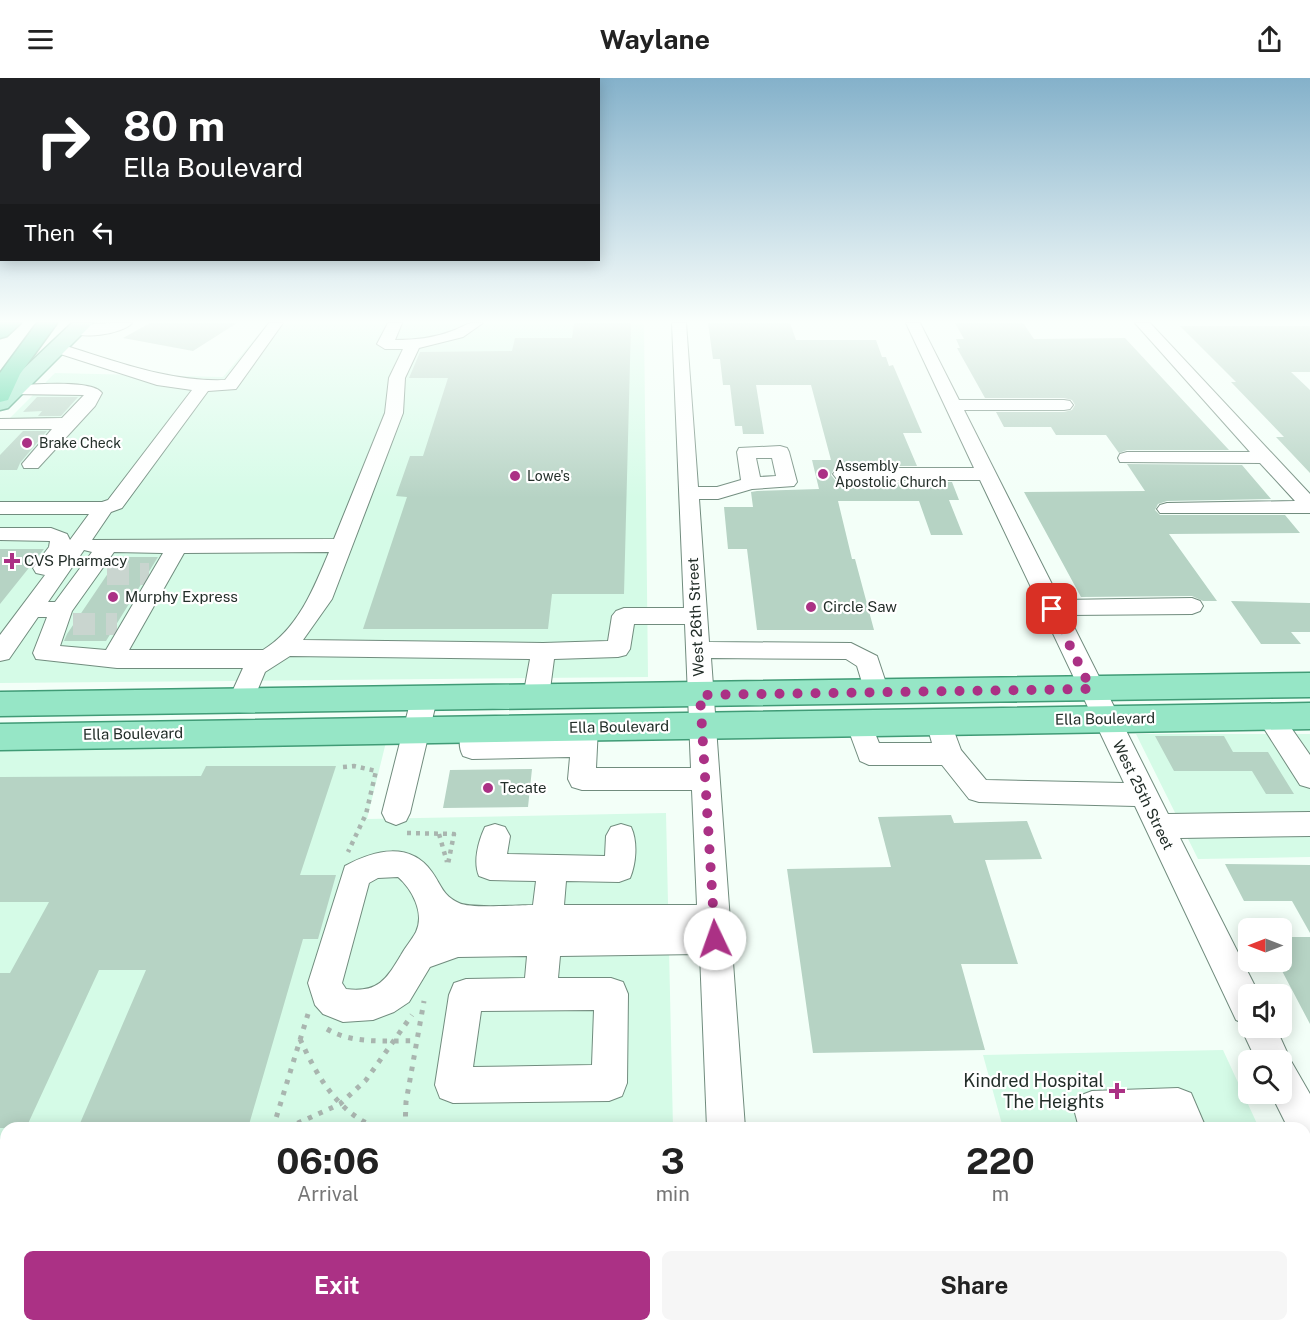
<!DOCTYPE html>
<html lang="en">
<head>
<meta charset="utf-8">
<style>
	body { margin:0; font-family:"Public Sans",sans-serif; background:#f6f6f6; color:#222; height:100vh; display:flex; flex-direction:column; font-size:22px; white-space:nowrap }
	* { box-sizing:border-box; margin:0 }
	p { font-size:20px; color:#767676 }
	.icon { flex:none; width:33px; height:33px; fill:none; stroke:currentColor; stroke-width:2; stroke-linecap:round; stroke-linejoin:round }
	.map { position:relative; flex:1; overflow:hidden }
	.panel { position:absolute; left:0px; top:1044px; width:1311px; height:210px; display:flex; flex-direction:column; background:#fff; border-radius:18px 18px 0 0; box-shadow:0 3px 15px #0003 }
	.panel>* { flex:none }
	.hud { position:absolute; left:0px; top:0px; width:600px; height:183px; box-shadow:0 3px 15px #0003; background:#202124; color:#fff; overflow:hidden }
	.needle { width:39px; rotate:270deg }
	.tools { position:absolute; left:1238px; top:840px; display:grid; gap:12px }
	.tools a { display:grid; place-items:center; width:54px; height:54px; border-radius:9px; background:#fff; box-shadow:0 3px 15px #0003; font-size:30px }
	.pin { position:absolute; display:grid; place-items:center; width:51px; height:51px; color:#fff; margin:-26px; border-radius:12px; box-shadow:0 3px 9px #0006 }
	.me { position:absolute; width:66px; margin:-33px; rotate:357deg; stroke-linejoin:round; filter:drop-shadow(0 0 4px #0008) }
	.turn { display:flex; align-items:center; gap:21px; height:126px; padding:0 24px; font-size:27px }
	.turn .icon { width:78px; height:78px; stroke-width:2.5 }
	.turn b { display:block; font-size:42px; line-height:51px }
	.then { display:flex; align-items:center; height:57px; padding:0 24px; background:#0003; gap:12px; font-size:22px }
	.eta { display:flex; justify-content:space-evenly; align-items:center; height:102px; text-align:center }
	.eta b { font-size:36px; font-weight:700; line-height:42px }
	.cta { display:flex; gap:12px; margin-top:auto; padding:12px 24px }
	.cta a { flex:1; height:69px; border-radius:9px; background:#ab3185; color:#fff; font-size:24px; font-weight:700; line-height:69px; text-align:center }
	.cta a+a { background:#f6f6f6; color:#222 }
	header { display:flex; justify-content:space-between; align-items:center; height:78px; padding:0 24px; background:#fff; font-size:27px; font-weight:700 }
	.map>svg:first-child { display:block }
</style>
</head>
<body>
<header><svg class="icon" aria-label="menu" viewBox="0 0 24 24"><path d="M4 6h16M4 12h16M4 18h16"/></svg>Waylane<svg class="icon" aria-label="share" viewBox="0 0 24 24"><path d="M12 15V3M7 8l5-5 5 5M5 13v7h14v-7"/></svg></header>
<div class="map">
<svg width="1310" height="1254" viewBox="0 0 1310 1254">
	<rect width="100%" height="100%" fill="#f3fff8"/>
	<path fill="#d5fbe7" d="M 268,245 L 644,245 L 648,599 L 0,605 L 0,350 L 55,295 L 223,299 Z
		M 1136,656 L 1310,656 L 1310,779 L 1198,781 Z
		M 387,660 L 367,741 L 666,735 L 673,1050 L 6,1050 L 6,1248 L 676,1248 L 676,1254 L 0,1254 L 0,668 Z
		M 1223,972 L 1259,1050 L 1003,1050 L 983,977 Z
		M 1305,1148 L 1310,1158 L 1310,1254 L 792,1254 L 791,1248 L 1305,1248 Z"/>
	<path fill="#b6d3c4" d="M 150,245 L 237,245 L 193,273 L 123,260 Z
		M 574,245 L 631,245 L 624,516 L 552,516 L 548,551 L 363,551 L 407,419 L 396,418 L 410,378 L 423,378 L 448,300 L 409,300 L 420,274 L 512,273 L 515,260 L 572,260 Z
		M 708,245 L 790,245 L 796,262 L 876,262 L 882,279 L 886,279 L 889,288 L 893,287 L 922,355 L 903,355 L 917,388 L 843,388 L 834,391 L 831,397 L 835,402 L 843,404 L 952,404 L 959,422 L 949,422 L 963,457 L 931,457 L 919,423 L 838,423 L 852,481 L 855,481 L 874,552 L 757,552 L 747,471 L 728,471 L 724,429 L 753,429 L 751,414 L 757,413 L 819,411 L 812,382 L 831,382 L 811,307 L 756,307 L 764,356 L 743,356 L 742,348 L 735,348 L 730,307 L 723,307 L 720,281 L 713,281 Z
		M 955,245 L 1023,245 L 1034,261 L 1125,260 L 1229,372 L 1127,372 L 1119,375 L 1106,357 L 1056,357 L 1051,349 L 1004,349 L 996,334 L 1064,334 L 1072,332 L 1075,327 L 1072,322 L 1064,320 L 985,320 L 957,270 L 960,270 L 956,261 L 964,261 Z
		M 1180,248 L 1310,248 L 1310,294 L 1291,294 L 1310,312 L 1310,395 L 1276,359 L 1284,359 L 1231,304 L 1236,304 Z
		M 37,319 L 78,319 L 61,338 L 38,338 L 42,333 L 23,334 Z
		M 23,353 L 47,353 L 20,385 L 17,392 L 0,392 L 0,377 Z
		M 1127,386 L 1242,387 L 1271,421 L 1167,423 L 1158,426 L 1155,432 L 1160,437 L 1285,437 L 1300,455 L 1169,456 L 1217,523 L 1203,523 L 1192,518 L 1081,519 L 1024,414 L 1145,413 Z
		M 0,471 L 44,471 L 0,526 Z
		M 119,479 L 158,479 L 106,563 L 64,563 L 67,556 Z
		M 1231,523 L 1310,525 L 1310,554 L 1291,554 L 1301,566 L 1261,566 Z
		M 1155,658 L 1224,658 L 1233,674 L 1268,674 L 1294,716 L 1266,716 L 1252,693 L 1174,693 Z
		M 206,688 L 336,688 L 300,797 L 336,797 L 318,861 L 303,861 L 248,1050 L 78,1050 L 146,892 L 99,892 L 26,1050 L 0,1050 L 0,895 L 10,895 L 49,824 L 0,824 L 0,699 L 201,698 Z
		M 532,691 L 528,729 L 443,730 L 450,692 Z
		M 951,737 L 954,745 L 1027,743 L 1042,781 L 985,782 L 1018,886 L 961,886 L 985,972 L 813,975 L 787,791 L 891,789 L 878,739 Z
		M 1225,786 L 1310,787 L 1310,855 L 1292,823 L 1244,823 Z
		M 1281,859 L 1310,859 L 1310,946 L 1281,891 Z"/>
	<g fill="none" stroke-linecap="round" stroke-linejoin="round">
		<path stroke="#c9d5cf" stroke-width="22" stroke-dasharray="22 11" stroke-linecap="butt" d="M 107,496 L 149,496
			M 73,546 L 117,546"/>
		<g stroke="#718c7e" stroke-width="2">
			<path id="minor" d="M 114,245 L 132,245 C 123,256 78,263 68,252 L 76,247 Z
				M 269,245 L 283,245 L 236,311 L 208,313 L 122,430 L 111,434 L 92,462 L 334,461 L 385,335 L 389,300 L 403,271 L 385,271 L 377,266 L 388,245 L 402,245 L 395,262 C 414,262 434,260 452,253 C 466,248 467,243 483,245 L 463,259 L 419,270 L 405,300 L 403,335 L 332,521 L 303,562 L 543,565 L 608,563 L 612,538 L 616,533 L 624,530 L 684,530 L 672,245 L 686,245 L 698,409 L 717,409 L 741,402 L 737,374 L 739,370 L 780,368 L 787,370 L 789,374 L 797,404 L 794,408 L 752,411 L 718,421 L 699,421 L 709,564 L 851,565 L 877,578 L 889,614 L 885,621 L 876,623 L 867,621 L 857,588 L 846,581 L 711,580 L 745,1050 L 707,1050 L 700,876 L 560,878 L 558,900 L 611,900 L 623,904 L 628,916 L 627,1005 L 622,1018 L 609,1023 L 453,1025 L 440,1020 L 435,1007 L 449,917 L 454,905 L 466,901 L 525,900 L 527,878 L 458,879 L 430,889 L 409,924 L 394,934 L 373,942 L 343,944 L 323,936 L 315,927 L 308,905 L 345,788 C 374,772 410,763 432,794 C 442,808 442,817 459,825 C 470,831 518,827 533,827 L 536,803 L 490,802 L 479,798 C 473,784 478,764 485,749 L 495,746 L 505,749 L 510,758 L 507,776 L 605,778 L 606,758 L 611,749 L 621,746 L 631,749 C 638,764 636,786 630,800 L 619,804 L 566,803 L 564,827 L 697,827 L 692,712 L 582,712 L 572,709 L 568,701 L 570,679 L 472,681 L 463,678 C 457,667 460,654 466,643 L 475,640 L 484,643 L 488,650 L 487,660 L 571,658 L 576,642 L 585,639 L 594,642 L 598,649 L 596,690 L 691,690 L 685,546 L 634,546 L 630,571 L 626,577 L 618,579 L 554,581 L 549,619 L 545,626 L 536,628 L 527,626 L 523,619 L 530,581 L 290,578 L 265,594 L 250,630 L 241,632 L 232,630 L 228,623 L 243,590 L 117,590 L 36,581 L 33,575 L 47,539 L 38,539 L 9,581 L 0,583 L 0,557 L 45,497 L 36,495 L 33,490 L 49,469 L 50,463 L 0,462 L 0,450 L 51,450 L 67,456 L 70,462 L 89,436 L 0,436 L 0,424 L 102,424 L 108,422 L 192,312 L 157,307 L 51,273 L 49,270 L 51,267 L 63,267 C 116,283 168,304 225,302 ZM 756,380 L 772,380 L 776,398 L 760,399 ZM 84,472 L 92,474 L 55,524 L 48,524 ZM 114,474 L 163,475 L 106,572 L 60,568 L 72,533 ZM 329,474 C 314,510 298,551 263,572 L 129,572 L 184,475 ZM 398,799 C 412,811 425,835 416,854 C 412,862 405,869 401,877 C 386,902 378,915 346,911 L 342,905 L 369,805 L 378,800 ZM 594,932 L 592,987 L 473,989 L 481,933 Z
				M 906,245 L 920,245 L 959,322 L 1064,322 L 1070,323 L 1073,327 L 1070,331 L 1064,332 L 964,332 L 1060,522 L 1192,520 L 1200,523 L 1203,528 L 1200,533 L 1192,536 L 1068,537 L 1168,736 L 1310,734 L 1310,758 L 1180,760 L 1259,916 L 1248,916 L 1248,950 L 1276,950 L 1291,983 L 1310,1016 L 1310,1074 L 1305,1072 L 1305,1050 L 1288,1050 L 1271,1016 L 1281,1016 L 1281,982 L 1256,982 L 1241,950 L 1243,945 L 1236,942 L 1135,728 L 979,724 L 969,721 L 942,687 L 869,687 L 860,683 L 846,645 L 850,638 L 859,635 L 868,638 L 879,665 L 932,665 L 926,644 L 930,637 L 939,634 L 948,637 L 961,672 L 986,702 L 1124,705 L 980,402 L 843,402 L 836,400 L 833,396 L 836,392 L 843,390 L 974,390 Z
				M 1135,245 L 1150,245 L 1310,416 L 1310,435 L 1160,435 L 1157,431 L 1160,427 L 1167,425 L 1295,423 L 1260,385 L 1120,384 L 1118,380 L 1120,376 L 1127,374 L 1250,374 Z
				M 14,307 C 32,307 92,301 102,315 L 95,328 L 38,390 L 24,390 L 22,386 L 52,351 L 0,351 L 0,341 L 62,340 L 84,317 L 8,316 L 6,312 L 8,308 Z
				M 424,612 L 433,614 L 437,621 L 410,735 L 406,743 L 396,747 L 386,743 L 382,735 L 411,621 L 415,614 Z
				M 1269,628 L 1278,631 L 1310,677 L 1310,710 L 1300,707 L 1256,638 L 1260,631 Z
				M 1178,1010 L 1191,1015 L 1206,1050 L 1168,1050 L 1167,1047 L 1079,1050 L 1074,1031 L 1079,1018 L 1092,1013 Z
				M 717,1248 L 759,1248 L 760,1254 L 718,1254 Z
				M 831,1248 L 873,1248 L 873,1254 L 831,1254 Z
				M 1142,1248 L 1184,1248 L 1186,1254 L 1144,1254 Z
				M 1249,1248 L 1292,1248 L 1294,1254 L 1251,1254 Z"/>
		</g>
		<g stroke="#409b76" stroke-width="3">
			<path id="major" d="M 72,245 L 93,245 L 8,330 L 0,332 L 0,313 Z
				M 1310,595 L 1310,619 L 0,638 L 0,614 Z
				M 1310,625 L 1310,651 L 0,672 L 0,646 Z"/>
		</g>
		<g stroke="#409b76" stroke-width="3">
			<path id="highway" d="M 0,245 L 21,245 L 7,258 L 0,260 Z
				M 37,245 L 57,245 L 20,296 L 8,322 L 0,324 L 0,295 Z"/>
		</g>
		<path stroke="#a9b5af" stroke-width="4.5" stroke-dasharray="4 5" stroke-linecap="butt" d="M 343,689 L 354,688 L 376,693 L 366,736 L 348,774
			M 407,755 L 454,756 L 448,786
			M 439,756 L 447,784"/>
		<path stroke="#a9b5af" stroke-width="5" stroke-dasharray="4.5 7" stroke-linecap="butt" d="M 327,951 C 354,967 387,962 417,963
			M 300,961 C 317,998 337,1034 377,1050
			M 273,1050 L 308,936
			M 287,1050 L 340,1026 L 366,1002 L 412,937
			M 405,1050 L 406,1024 L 424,923"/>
		<use href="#minor" fill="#fff" fill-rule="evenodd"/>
		<use href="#major" fill="#96e6c6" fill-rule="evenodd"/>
		<use href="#highway" fill="#50d5a0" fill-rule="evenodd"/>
	</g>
	<linearGradient id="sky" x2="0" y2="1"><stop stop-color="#84b1ca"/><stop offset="0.58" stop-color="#fafffc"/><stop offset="1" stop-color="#fafffc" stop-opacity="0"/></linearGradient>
	<rect width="1310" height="420" fill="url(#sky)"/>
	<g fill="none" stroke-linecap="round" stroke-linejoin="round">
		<path stroke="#ab3185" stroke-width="10" stroke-dasharray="0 18" d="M 715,861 L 700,617 L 1091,611 L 1052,531"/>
	</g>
	<g fill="#ab3185" stroke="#fff" stroke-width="2">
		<circle cx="27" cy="365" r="6"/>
		<circle cx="823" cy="396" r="6"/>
		<circle cx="515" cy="398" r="6"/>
		<path d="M9 474h6v6h6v6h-6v6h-6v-6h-6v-6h6z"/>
		<circle cx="113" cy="519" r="6"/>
		<circle cx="811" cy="529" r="6"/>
		<circle cx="488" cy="710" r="6"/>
		<path d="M1114 1004h6v6h6v6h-6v6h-6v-6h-6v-6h6z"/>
	</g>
	<g text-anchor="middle" stroke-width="4.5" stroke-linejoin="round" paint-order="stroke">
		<g font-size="14" fill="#232e29" stroke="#fff" text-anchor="start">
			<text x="39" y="370">Brake Check</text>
			<text x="835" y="393">Assembly<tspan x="835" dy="16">Apostolic Church</tspan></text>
			<text x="527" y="403">Lowe's</text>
		</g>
		<g font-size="15" fill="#232e29" stroke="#fff" text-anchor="start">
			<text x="24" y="488">CVS Pharmacy</text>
			<text x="125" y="524">Murphy Express</text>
			<text x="823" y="534">Circle Saw</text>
			<text x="500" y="715">Tecate</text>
		</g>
		<g font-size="15" fill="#232e29" stroke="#fff">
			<text transform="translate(696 539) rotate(-93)" y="5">West 26th Street</text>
			<text transform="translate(1105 641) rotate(-1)" y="5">Ella Boulevard</text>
			<text transform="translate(619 649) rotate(-1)" y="5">Ella Boulevard</text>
			<text transform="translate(133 656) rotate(-1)" y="5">Ella Boulevard</text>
			<text transform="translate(1143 717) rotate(64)" y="5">West 25th Street</text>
		</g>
		<g font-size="18" fill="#232e29" stroke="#fff" text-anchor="end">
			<text x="1104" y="1009">Kindred Hospital<tspan x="1104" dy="21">The Heights</tspan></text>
		</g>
	</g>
</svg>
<div class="tools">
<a><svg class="needle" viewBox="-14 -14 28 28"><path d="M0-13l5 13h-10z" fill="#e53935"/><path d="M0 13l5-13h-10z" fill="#767676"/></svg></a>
<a><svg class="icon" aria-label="sound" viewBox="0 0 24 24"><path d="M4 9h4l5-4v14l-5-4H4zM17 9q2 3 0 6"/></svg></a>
<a><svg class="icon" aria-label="search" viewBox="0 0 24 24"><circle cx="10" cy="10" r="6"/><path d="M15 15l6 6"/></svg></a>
</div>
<div class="pin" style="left:1052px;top:531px;background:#d93025"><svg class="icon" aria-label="arrive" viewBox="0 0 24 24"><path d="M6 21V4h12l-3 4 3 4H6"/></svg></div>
<svg class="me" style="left:715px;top:861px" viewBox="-20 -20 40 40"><circle r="19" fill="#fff"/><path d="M0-13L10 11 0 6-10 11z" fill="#ab3185"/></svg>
<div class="hud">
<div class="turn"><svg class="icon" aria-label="right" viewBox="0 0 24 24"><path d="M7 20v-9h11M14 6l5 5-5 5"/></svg><div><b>80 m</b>Ella Boulevard</div></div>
<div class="then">Then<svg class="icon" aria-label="left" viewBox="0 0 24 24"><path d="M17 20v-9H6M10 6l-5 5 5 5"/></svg></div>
</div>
<section class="panel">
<div class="eta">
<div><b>06:06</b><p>Arrival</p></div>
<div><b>3</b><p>min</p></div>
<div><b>220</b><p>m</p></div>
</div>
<div class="cta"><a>Exit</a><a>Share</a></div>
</section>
</div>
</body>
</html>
